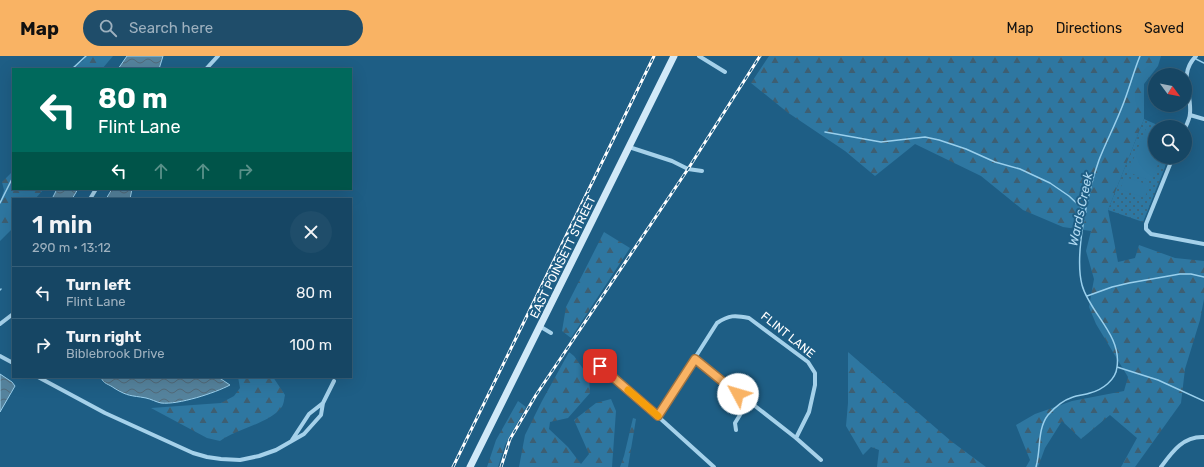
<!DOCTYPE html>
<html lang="en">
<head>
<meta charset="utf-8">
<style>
	body { margin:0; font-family:Rubik,sans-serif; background:#1f4d6a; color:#f1f3f6; height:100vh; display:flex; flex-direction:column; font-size:15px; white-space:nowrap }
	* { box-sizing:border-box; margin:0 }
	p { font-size:13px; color:#9eb1bf }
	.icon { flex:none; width:22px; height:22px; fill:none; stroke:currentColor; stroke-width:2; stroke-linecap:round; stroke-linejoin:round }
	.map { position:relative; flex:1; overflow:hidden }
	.details { position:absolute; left:12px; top:142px; width:340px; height:180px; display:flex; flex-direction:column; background:#164664; border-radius:0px; box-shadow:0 4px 16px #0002,0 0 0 1px #355e78 }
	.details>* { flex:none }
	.hud { position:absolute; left:12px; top:12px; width:340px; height:122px; border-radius:0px; box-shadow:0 4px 16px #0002,0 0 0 1px #355e78; background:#00695c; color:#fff; overflow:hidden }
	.needle { width:26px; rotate:122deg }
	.controls { position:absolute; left:1148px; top:12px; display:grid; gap:8px }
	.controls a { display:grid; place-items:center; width:44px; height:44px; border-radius:50%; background:#164664; box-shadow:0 4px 16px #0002,0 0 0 1px #355e78; font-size:20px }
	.pin { position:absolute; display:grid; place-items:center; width:34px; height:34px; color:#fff; margin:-17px; border-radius:8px; box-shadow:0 2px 6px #0006 }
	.me { position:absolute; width:44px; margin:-22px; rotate:309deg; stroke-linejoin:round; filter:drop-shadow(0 0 3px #0008) }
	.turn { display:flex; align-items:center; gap:14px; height:84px; padding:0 20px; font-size:18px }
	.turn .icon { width:52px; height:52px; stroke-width:2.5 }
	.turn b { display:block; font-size:28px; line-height:34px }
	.lanes { display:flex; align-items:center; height:38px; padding:0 20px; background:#0003; justify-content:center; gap:20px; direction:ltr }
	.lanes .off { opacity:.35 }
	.round { display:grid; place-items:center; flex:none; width:42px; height:42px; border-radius:21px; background:#1f4d6a }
	.head { display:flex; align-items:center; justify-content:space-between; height:68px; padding:0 20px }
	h1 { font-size:24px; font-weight:600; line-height:30px }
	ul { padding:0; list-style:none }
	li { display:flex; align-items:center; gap:12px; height:52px; padding:0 20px; border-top:1px solid #355e78 }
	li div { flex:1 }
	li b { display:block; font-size:15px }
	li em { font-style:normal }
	header { display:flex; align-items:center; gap:24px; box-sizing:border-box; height:56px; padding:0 20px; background:#f9b364; color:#111 }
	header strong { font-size:19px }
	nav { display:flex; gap:22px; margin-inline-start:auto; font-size:14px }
	.search { width:280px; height:36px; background:#1f4d6a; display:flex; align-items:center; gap:10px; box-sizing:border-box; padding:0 14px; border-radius:22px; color:#9eb1bf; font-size:15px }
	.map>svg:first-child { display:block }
</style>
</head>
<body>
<header>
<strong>Map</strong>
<div class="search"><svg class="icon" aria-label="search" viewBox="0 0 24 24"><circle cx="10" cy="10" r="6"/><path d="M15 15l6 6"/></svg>Search here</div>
<nav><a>Map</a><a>Directions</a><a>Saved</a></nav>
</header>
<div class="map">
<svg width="1204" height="411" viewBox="0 0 1204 411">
	<defs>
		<pattern id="forest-firs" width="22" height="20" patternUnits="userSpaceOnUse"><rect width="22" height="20" fill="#2e77a1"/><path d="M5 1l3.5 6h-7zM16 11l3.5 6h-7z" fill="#3e5f72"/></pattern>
		<pattern id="park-dots" width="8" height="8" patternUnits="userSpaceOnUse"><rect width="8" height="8" fill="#2e77a1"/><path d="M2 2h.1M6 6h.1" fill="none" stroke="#3e5f72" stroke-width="1.8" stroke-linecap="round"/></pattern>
		<pattern id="water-waves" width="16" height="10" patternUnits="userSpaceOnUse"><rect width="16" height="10" fill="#55839d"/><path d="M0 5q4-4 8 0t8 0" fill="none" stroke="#516a79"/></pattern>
	</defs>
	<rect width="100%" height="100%" fill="#1e5e85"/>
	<path fill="url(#forest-firs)" d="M 86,0 L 113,0 L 102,13 L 69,13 L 83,5 Z
		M 769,0 L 1161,0 L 1158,10 L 1144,28 L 1144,63 L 1108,154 L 1118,206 L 1135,202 L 1139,189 L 1175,202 L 1204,205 L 1204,243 L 1200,264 L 1185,313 L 1181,347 L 1135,411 L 1121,411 L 1137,382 L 1110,359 L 1081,383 L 1062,365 L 1045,392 L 1038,411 L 1026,411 L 1030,404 L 1016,369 L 1035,358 L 1072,345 L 1124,335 L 1128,321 L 1096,268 L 1089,251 L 1094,223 L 1086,195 L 1091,175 L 1063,171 L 1023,154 L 981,120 L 915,88 L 875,120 L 845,95 L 787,56 L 751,27 Z
		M 13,115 L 13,133 L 44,133 L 35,143 L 13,143 L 13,172 L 0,185 L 0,147 L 4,134 L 2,126 Z
		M 604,176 L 630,192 L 571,282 L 562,275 L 566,251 Z
		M 569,296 L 574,300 L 589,321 L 590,337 L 568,362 L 550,366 L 549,373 L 568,391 L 581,408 L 589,398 L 574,364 L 596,347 L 611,343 L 616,355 L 612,411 L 519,411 L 525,379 L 542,345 Z
		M 848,296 L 951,385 L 986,411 L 877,411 L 879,394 L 871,391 L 863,399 L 846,370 L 848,347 Z
		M 238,321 L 273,321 L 285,339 C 284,343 284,349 281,352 C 269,367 237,373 220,385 L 207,382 L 151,352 L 221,347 L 234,340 L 240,332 Z
		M 518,345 L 526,351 L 505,389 L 498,411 L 487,411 L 496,384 Z
		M 633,362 L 636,363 L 628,411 L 620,411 L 624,400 Z"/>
	<path fill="url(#park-dots)" d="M 1144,63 L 1162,71 L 1155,71 L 1155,101 L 1169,101 L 1143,166 L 1108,154 Z"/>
	<path fill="#2e77a1" d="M 1147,70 L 1155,73 L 1155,101 L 1161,101 L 1151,125 L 1128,116 Z
		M 1125,121 L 1149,129 L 1145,142 L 1120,133 Z"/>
	<path fill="url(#water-waves)" stroke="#99cfec" d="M 127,0 L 163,0 L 159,13 L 118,13 Z
		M 57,133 L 78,133 L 72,143 L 52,143 Z
		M 112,133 L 132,133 L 130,143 L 106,143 Z
		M 0,318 L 12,326 L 15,330 L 0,356 Z
		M 101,321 L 218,321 L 230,329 C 215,337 178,349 161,347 C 156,346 151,343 146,342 C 130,339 129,341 114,332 C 109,328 103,328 101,321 Z"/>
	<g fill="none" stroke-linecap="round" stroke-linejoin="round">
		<path stroke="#99cfec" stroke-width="1.5" d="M 1196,3 L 1204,7
			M 72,13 L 86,0
			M 825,76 L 881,86 L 925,81 L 939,84 L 966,93 L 995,106 L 1020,113 L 1050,127 L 1069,140 L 1086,156
			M 0,147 L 13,121
			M 0,234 L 1,233
			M 1087,240 L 1112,231 L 1129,227 L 1180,218 L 1191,218 L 1204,221
			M 1117,311 L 1158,324 L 1204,345
			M 1036,411 C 1041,394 1037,373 1048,359 C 1054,352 1064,344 1073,341 C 1078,339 1085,339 1090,337 C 1102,334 1116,324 1117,311 C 1122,279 1089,256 1082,229 C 1074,198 1088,135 1099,104 C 1106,86 1115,69 1122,51 C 1129,34 1133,17 1140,0"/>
		<path stroke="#a5d1ea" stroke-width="4" d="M 699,0 L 725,16
			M 206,13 L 218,0
			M 1190,59 L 1204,63
			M 1185,72 C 1187,68 1190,62 1190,57 C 1192,36 1178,18 1196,0
			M 629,91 L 672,105 L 688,113 L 702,115
			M 1173,101 L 1146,168 L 1146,173 L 1151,178 L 1204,188
			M 90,143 L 96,133
			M 0,268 L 13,258
			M 541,271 L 551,277
			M 0,300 L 13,307
			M 695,303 L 796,382 L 821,404
			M 600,310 L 632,337 L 714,411
			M 38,321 L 105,357 L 193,397 L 207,401 L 221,403 L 240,404 L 259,400 L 276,394 L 304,378 L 321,359 L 323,347 L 334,325
			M 658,360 L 717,267 C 729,259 735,259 749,262 L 808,306 L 815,317 L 815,329 L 809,356 L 796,382
			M 736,374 L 735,367 L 748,346
			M 292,384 L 309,358 L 323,347
			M 1161,411 C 1172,396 1183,380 1204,381"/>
		<path stroke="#d1e9f8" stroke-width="7" d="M 470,411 L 674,0"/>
		<g stroke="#fff" stroke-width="3">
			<path id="rail" d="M 453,411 L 654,0
				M 501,411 L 510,383 L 536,339 L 688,113 L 760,0"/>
		</g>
		<use href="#rail" stroke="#1e5e85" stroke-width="1.5" stroke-dasharray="4.5" stroke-linecap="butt"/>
	</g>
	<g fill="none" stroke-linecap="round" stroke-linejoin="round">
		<g stroke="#a27441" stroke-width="10">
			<path id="route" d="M 600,310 L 658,360 L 695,303 L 738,338"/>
		</g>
		<use href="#route" stroke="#f9b364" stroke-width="7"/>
		<path stroke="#f59e0b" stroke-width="7" d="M 628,334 L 658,360"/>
	</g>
	<g text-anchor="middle" stroke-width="4" stroke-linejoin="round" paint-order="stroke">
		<g font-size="12" fill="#fff" stroke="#1e5e85">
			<text transform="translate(563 201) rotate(-64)" y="4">EAST POINSETT STREET</text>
			<text transform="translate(788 279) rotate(39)" y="4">FLINT LANE</text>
		</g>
		<g font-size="13" font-style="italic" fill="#b1daf2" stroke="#1e5e85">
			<text transform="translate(1080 153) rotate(-78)" y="5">Wards Creek</text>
		</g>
	</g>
</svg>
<div class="controls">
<a><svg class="needle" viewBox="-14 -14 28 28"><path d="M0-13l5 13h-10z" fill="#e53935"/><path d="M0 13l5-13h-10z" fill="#9eb1bf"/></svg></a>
<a><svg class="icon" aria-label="search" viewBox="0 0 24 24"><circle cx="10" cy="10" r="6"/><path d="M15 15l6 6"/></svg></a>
</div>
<div class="pin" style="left:600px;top:310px;background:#d93025"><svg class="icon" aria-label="arrive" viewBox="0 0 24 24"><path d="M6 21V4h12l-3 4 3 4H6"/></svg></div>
<svg class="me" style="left:738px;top:338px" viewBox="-20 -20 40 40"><circle r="19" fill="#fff"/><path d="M0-13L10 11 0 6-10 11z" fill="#f9b364"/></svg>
<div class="hud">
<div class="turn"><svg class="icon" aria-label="left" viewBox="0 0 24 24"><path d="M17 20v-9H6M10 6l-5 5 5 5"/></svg><div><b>80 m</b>Flint Lane</div></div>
<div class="lanes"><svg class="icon" aria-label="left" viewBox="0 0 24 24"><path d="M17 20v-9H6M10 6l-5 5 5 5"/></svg><svg class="icon off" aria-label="ahead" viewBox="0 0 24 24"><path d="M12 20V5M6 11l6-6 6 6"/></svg><svg class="icon off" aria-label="ahead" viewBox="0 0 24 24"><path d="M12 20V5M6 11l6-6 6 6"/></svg><svg class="icon off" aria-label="right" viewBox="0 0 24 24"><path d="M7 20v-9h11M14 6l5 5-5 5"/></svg></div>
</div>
<section class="details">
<div class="head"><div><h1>1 min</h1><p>290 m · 13:12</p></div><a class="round"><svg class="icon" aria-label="close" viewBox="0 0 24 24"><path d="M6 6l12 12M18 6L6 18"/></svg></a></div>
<ul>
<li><svg class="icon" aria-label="left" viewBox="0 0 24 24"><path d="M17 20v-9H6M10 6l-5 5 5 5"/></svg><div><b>Turn left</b><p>Flint Lane</p></div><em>80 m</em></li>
<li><svg class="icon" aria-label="right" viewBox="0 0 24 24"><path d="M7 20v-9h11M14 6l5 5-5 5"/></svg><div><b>Turn right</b><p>Biblebrook Drive</p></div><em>100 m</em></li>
</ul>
</section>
</div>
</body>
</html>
